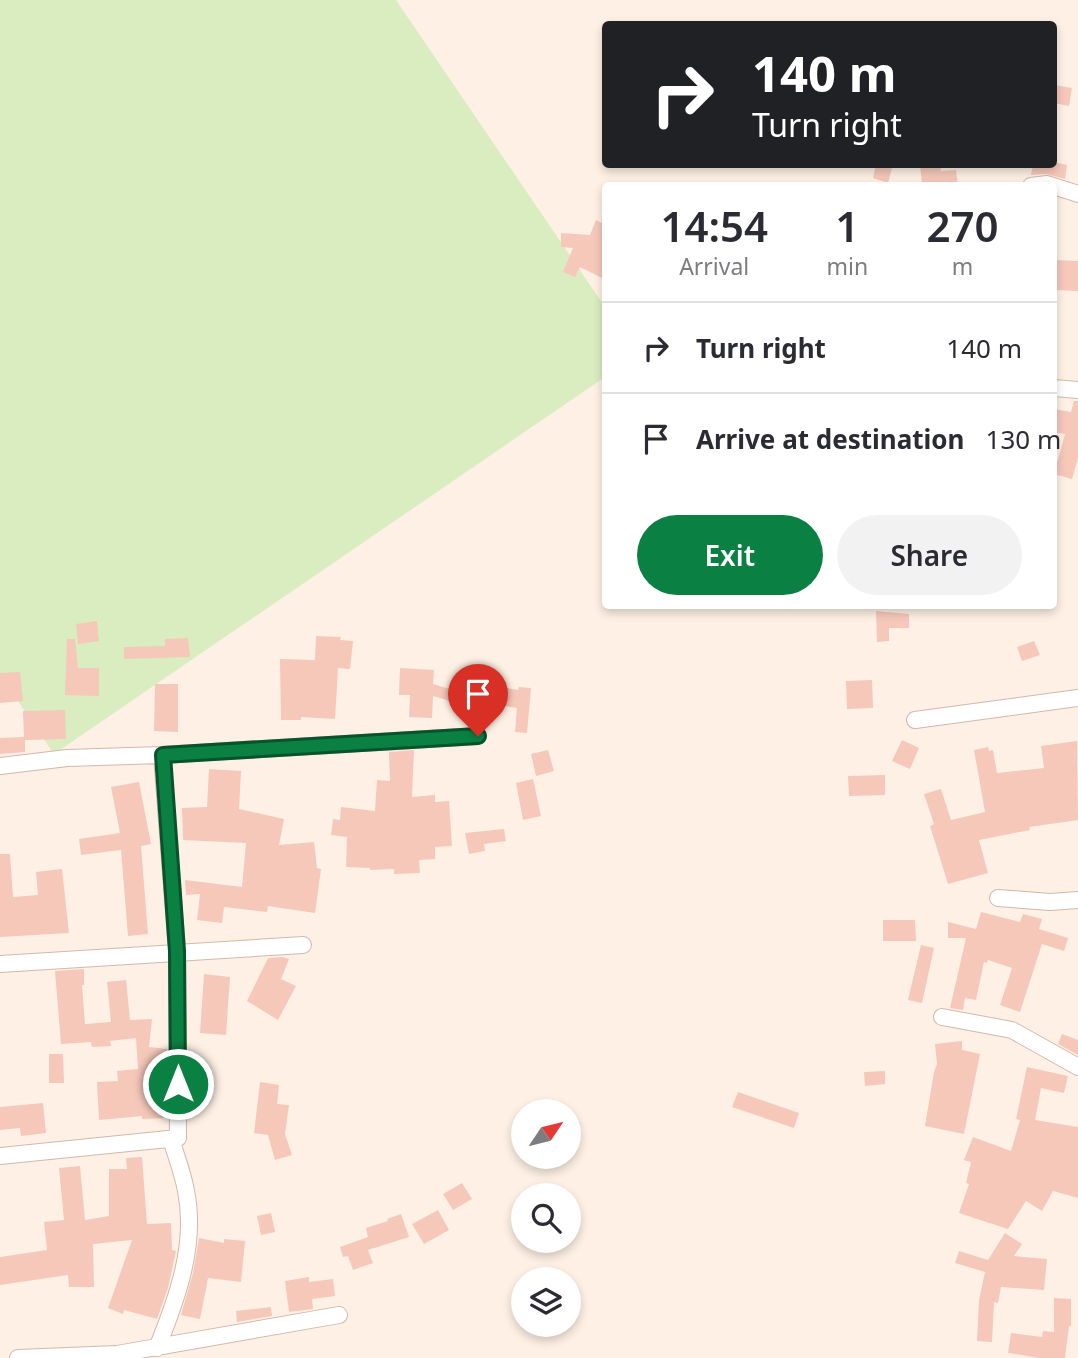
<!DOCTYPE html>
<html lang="en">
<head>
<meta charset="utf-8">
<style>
	body { margin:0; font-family:"Noto Sans",sans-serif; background:#f2f2f3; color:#2b2b33; height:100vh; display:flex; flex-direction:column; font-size:26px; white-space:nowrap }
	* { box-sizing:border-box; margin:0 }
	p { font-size:23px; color:#7c7c81 }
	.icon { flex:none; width:38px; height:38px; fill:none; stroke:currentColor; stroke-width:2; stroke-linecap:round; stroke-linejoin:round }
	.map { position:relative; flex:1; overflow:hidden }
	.drawer { position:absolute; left:602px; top:182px; width:455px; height:427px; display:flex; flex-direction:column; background:#fff; border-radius:7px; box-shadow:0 4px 10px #0003 }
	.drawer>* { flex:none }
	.top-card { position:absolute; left:602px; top:21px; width:455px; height:147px; border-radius:7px; box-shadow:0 4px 10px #0003; background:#202124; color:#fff; overflow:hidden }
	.needle { width:46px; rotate:55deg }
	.buttons { position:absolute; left:511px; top:1099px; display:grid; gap:14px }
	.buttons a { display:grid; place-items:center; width:70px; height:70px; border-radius:50%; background:#fff; box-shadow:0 4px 10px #0003; font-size:35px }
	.pin { position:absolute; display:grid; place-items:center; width:60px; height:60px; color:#fff; margin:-72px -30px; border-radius:50% 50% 50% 0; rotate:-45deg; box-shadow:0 0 7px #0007 }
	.pin .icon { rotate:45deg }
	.me { position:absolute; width:77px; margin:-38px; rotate:0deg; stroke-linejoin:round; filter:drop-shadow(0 0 5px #0008) }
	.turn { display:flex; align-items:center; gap:24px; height:147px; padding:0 35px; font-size:32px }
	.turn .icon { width:91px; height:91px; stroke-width:2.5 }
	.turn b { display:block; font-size:49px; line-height:60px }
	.eta { display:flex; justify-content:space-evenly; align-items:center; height:119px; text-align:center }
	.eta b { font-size:42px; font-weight:600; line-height:49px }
	.primary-button { display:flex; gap:14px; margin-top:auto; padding:14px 35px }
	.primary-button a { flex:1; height:80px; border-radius:42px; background:#0b8043; color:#fff; font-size:28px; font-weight:600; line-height:80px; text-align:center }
	.primary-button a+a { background:#f2f2f3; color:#2b2b33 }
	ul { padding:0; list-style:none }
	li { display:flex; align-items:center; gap:21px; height:91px; padding:0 35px; border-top:2px solid #e1e1e2 }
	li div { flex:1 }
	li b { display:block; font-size:26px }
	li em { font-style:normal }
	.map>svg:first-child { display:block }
</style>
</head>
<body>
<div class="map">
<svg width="1078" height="1358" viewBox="0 0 1078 1358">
	<rect width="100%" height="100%" fill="#fef0e4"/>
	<path fill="#d9edc1" d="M 0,0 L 396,0 L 605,307 L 605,377 L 54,754 L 0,675 Z"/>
	<path fill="#f5c8ba" d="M 1054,85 L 1072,88 L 1069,106 L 1054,103 Z
		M 1054,162 L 1067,165 L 1065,179 L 1046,174 L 1031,175 L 1033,164 L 1054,164 Z
		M 876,164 L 893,164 L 888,183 L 873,178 Z
		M 920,164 L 940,164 L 941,171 L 956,170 L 958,186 L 940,186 L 940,183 L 922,185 Z
		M 596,220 L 606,225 L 605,270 L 602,278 L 580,267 L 575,277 L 563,272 L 573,248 L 561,247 L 561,233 L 590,235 Z
		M 1054,260 L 1078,261 L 1078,291 L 1054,290 Z
		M 1074,401 L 1078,401 L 1078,458 L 1072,479 L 1054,474 L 1065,434 L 1054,432 L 1054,409 L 1071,412 Z
		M 876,611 L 909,614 L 909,628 L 889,628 L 889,641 L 877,642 Z
		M 97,621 L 99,641 L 78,644 L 76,624 Z
		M 316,636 L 341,637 L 340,640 L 353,641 L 350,669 L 338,668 L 335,719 L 301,717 L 301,720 L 281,720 L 280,659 L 315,660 Z
		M 188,638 L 190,657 L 124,659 L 124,647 L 165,646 L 165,639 Z
		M 67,639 L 75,639 L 78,668 L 99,668 L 99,696 L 65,695 Z
		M 1034,641 L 1040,655 L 1022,661 L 1017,647 Z
		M 400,668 L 434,670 L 433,684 L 463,693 L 460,704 L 433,696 L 432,718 L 409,717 L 410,695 L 399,695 Z
		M 20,672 L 23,701 L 0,703 L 0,673 Z
		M 872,680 L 873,708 L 847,709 L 846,681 Z
		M 155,684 L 178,684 L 178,732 L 154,731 Z
		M 484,684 L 518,690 L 519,687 L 531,688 L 527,733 L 515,732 L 517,708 L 483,702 Z
		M 65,710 L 66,739 L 25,740 L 25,752 L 0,754 L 0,738 L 24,737 L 23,711 Z
		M 902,740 L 919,748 L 910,769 L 892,761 Z
		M 1077,741 L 1078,820 L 1029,827 L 1030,830 L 979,840 L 988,873 L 948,884 L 930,826 L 934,824 L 924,794 L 941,789 L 951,820 L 985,812 L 974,750 L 988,747 L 989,751 L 993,750 L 997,773 L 1044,768 L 1041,746 Z
		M 414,750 L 412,797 L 435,795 L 435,802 L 449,801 L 452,846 L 435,847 L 435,859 L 419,860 L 420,873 L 394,874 L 394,869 L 370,870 L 370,868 L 346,867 L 347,837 L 331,835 L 333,819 L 340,820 L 341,807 L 375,811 L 377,780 L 390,781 L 389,752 Z
		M 548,750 L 554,771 L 536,776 L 531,754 Z
		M 209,769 L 241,771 L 239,809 L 284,819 L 279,845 L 314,842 L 317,868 L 321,869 L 315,913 L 268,906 L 267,912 L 224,907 L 222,923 L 197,920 L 200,894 L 186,895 L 185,880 L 242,887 L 246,843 L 183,840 L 182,808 L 207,807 Z
		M 885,775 L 885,795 L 849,796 L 848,776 Z
		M 533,779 L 541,816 L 523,820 L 516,783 Z
		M 139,782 L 151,844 L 141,846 L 148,934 L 128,936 L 121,850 L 81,855 L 79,839 L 120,833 L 111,787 Z
		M 504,829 L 506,841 L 484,844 L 485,851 L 469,854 L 465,833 Z
		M 0,854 L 10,854 L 13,897 L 38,895 L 36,872 L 62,869 L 69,933 L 0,937 Z
		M 981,912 L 1020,922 L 1023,914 L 1042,919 L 1039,929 L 1068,938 L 1064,951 L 1042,944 L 1020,1012 L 1000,1005 L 1012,968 L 988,960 L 987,963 L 984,962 L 976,1000 L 965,998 L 963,1010 L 950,1008 L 966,938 L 948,938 L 948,922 L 976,929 Z
		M 883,920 L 915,920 L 916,941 L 883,941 Z
		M 921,945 L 934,948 L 922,1003 L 908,1000 Z
		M 283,957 L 289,959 L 281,979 L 296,986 L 278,1020 L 247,1001 L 268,958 Z
		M 84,969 L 84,985 L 82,985 L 85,1024 L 111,1022 L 107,982 L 126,980 L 130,1020 L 152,1019 L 149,1047 L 167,1049 L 167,1093 L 162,1093 L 164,1118 L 142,1119 L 142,1116 L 99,1120 L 97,1082 L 118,1081 L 117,1071 L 138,1069 L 136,1038 L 110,1041 L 111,1046 L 92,1047 L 91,1042 L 61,1044 L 55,971 Z
		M 204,974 L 230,977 L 226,1035 L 200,1033 Z
		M 1062,1034 L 1078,1040 L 1078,1055 L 1058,1044 Z
		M 962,1041 L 962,1050 L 980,1054 L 964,1134 L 925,1126 L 934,1072 L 937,1064 L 935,1044 Z
		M 49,1054 L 63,1054 L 64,1083 L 49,1083 Z
		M 1027,1067 L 1068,1076 L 1064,1093 L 1041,1088 L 1035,1120 L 1078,1127 L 1078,1198 L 1053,1191 L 1042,1211 L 1026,1201 L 1008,1229 L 959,1213 L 969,1184 L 966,1183 L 971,1162 L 964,1160 L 973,1137 L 1011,1151 L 1020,1120 L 1016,1119 Z
		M 885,1071 L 885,1084 L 865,1086 L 864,1072 Z
		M 260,1082 L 279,1085 L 277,1104 L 289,1105 L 285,1134 L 292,1155 L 275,1160 L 268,1135 L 254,1133 Z
		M 738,1092 L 799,1113 L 794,1128 L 732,1107 Z
		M 43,1103 L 46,1133 L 21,1136 L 20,1128 L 0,1130 L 0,1107 Z
		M 142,1157 L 147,1224 L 171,1223 L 172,1250 L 176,1251 L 168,1288 L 157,1319 L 124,1310 L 123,1314 L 108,1308 L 132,1240 L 93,1244 L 94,1287 L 69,1287 L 68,1275 L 0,1285 L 0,1257 L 47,1250 L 44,1222 L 64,1220 L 59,1168 L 80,1166 L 85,1220 L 109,1216 L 109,1169 L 127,1169 L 126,1158 Z
		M 462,1183 L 472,1199 L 453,1210 L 443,1194 Z
		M 438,1210 L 449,1230 L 424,1244 L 412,1224 Z
		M 271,1213 L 275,1232 L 261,1235 L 257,1216 Z
		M 401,1214 L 409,1237 L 368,1250 L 373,1263 L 353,1270 L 348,1256 L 343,1257 L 340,1247 L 368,1237 L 366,1228 L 388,1221 L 387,1219 Z
		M 1005,1233 L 1022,1244 L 1014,1256 L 1047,1259 L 1044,1290 L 1001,1287 L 998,1303 L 994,1302 L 992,1342 L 977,1341 L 979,1300 L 985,1272 L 955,1263 L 959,1251 L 988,1260 Z
		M 199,1238 L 224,1243 L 224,1239 L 245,1241 L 241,1282 L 208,1278 L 200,1319 L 181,1315 L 193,1273 Z
		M 309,1277 L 309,1282 L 333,1279 L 335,1296 L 312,1299 L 313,1309 L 289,1312 L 285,1281 Z
		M 1054,1298 L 1071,1299 L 1071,1326 L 1069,1326 L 1065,1358 L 1040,1358 L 1008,1353 L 1011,1333 L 1042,1337 L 1043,1331 L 1054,1332 Z
		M 271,1307 L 272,1316 L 237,1322 L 236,1311 Z"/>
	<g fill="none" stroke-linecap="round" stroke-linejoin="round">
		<g stroke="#d2b8ac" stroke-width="18">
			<path id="street" d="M 1031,186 L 1047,184 L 1078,194
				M 1054,388 L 1078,390
				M 915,720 L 1078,698
				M 0,766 L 67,758 L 162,755 L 478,736
				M 998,898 L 1050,902 L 1078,900
				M 0,964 L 303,945
				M 942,1017 L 1012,1030 L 1078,1067
				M 0,1156 L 178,1138 L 177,951 L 162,755
				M 157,1348 C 177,1299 197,1244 186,1191 C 183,1173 176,1156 171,1139
				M 18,1358 L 117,1354 L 339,1315"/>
		</g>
		<use href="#street" stroke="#fff" stroke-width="16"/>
	</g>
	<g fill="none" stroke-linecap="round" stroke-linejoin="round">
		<g stroke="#07532c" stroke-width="18">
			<path id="route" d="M 178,1084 L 177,951 L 163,755 L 478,736"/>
		</g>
		<use href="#route" stroke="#0b8043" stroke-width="12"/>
	</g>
</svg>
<div class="buttons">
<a><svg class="needle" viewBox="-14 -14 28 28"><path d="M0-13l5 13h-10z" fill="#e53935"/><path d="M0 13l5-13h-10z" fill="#7c7c81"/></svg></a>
<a><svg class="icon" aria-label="search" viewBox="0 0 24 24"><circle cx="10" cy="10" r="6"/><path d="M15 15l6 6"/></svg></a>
<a><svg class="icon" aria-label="layers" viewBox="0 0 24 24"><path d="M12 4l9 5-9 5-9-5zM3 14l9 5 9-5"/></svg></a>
</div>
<div class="pin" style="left:478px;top:736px;background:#d93025"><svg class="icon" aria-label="arrive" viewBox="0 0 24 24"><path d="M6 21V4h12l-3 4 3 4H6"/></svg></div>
<svg class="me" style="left:178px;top:1084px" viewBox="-20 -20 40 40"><circle r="17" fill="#0b8043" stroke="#fff" stroke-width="3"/><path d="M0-11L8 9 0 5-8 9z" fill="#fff"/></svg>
<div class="top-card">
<div class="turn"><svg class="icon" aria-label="right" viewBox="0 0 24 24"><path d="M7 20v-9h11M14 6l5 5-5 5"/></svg><div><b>140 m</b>Turn right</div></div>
</div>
<section class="drawer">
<div class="eta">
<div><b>14:54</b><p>Arrival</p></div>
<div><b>1</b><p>min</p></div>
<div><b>270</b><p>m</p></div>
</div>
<ul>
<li><svg class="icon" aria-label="right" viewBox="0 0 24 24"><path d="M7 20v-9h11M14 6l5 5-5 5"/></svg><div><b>Turn right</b></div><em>140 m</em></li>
<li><svg class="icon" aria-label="arrive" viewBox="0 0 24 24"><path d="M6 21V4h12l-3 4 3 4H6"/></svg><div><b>Arrive at destination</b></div><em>130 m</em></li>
</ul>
<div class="primary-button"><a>Exit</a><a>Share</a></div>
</section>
</div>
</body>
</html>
